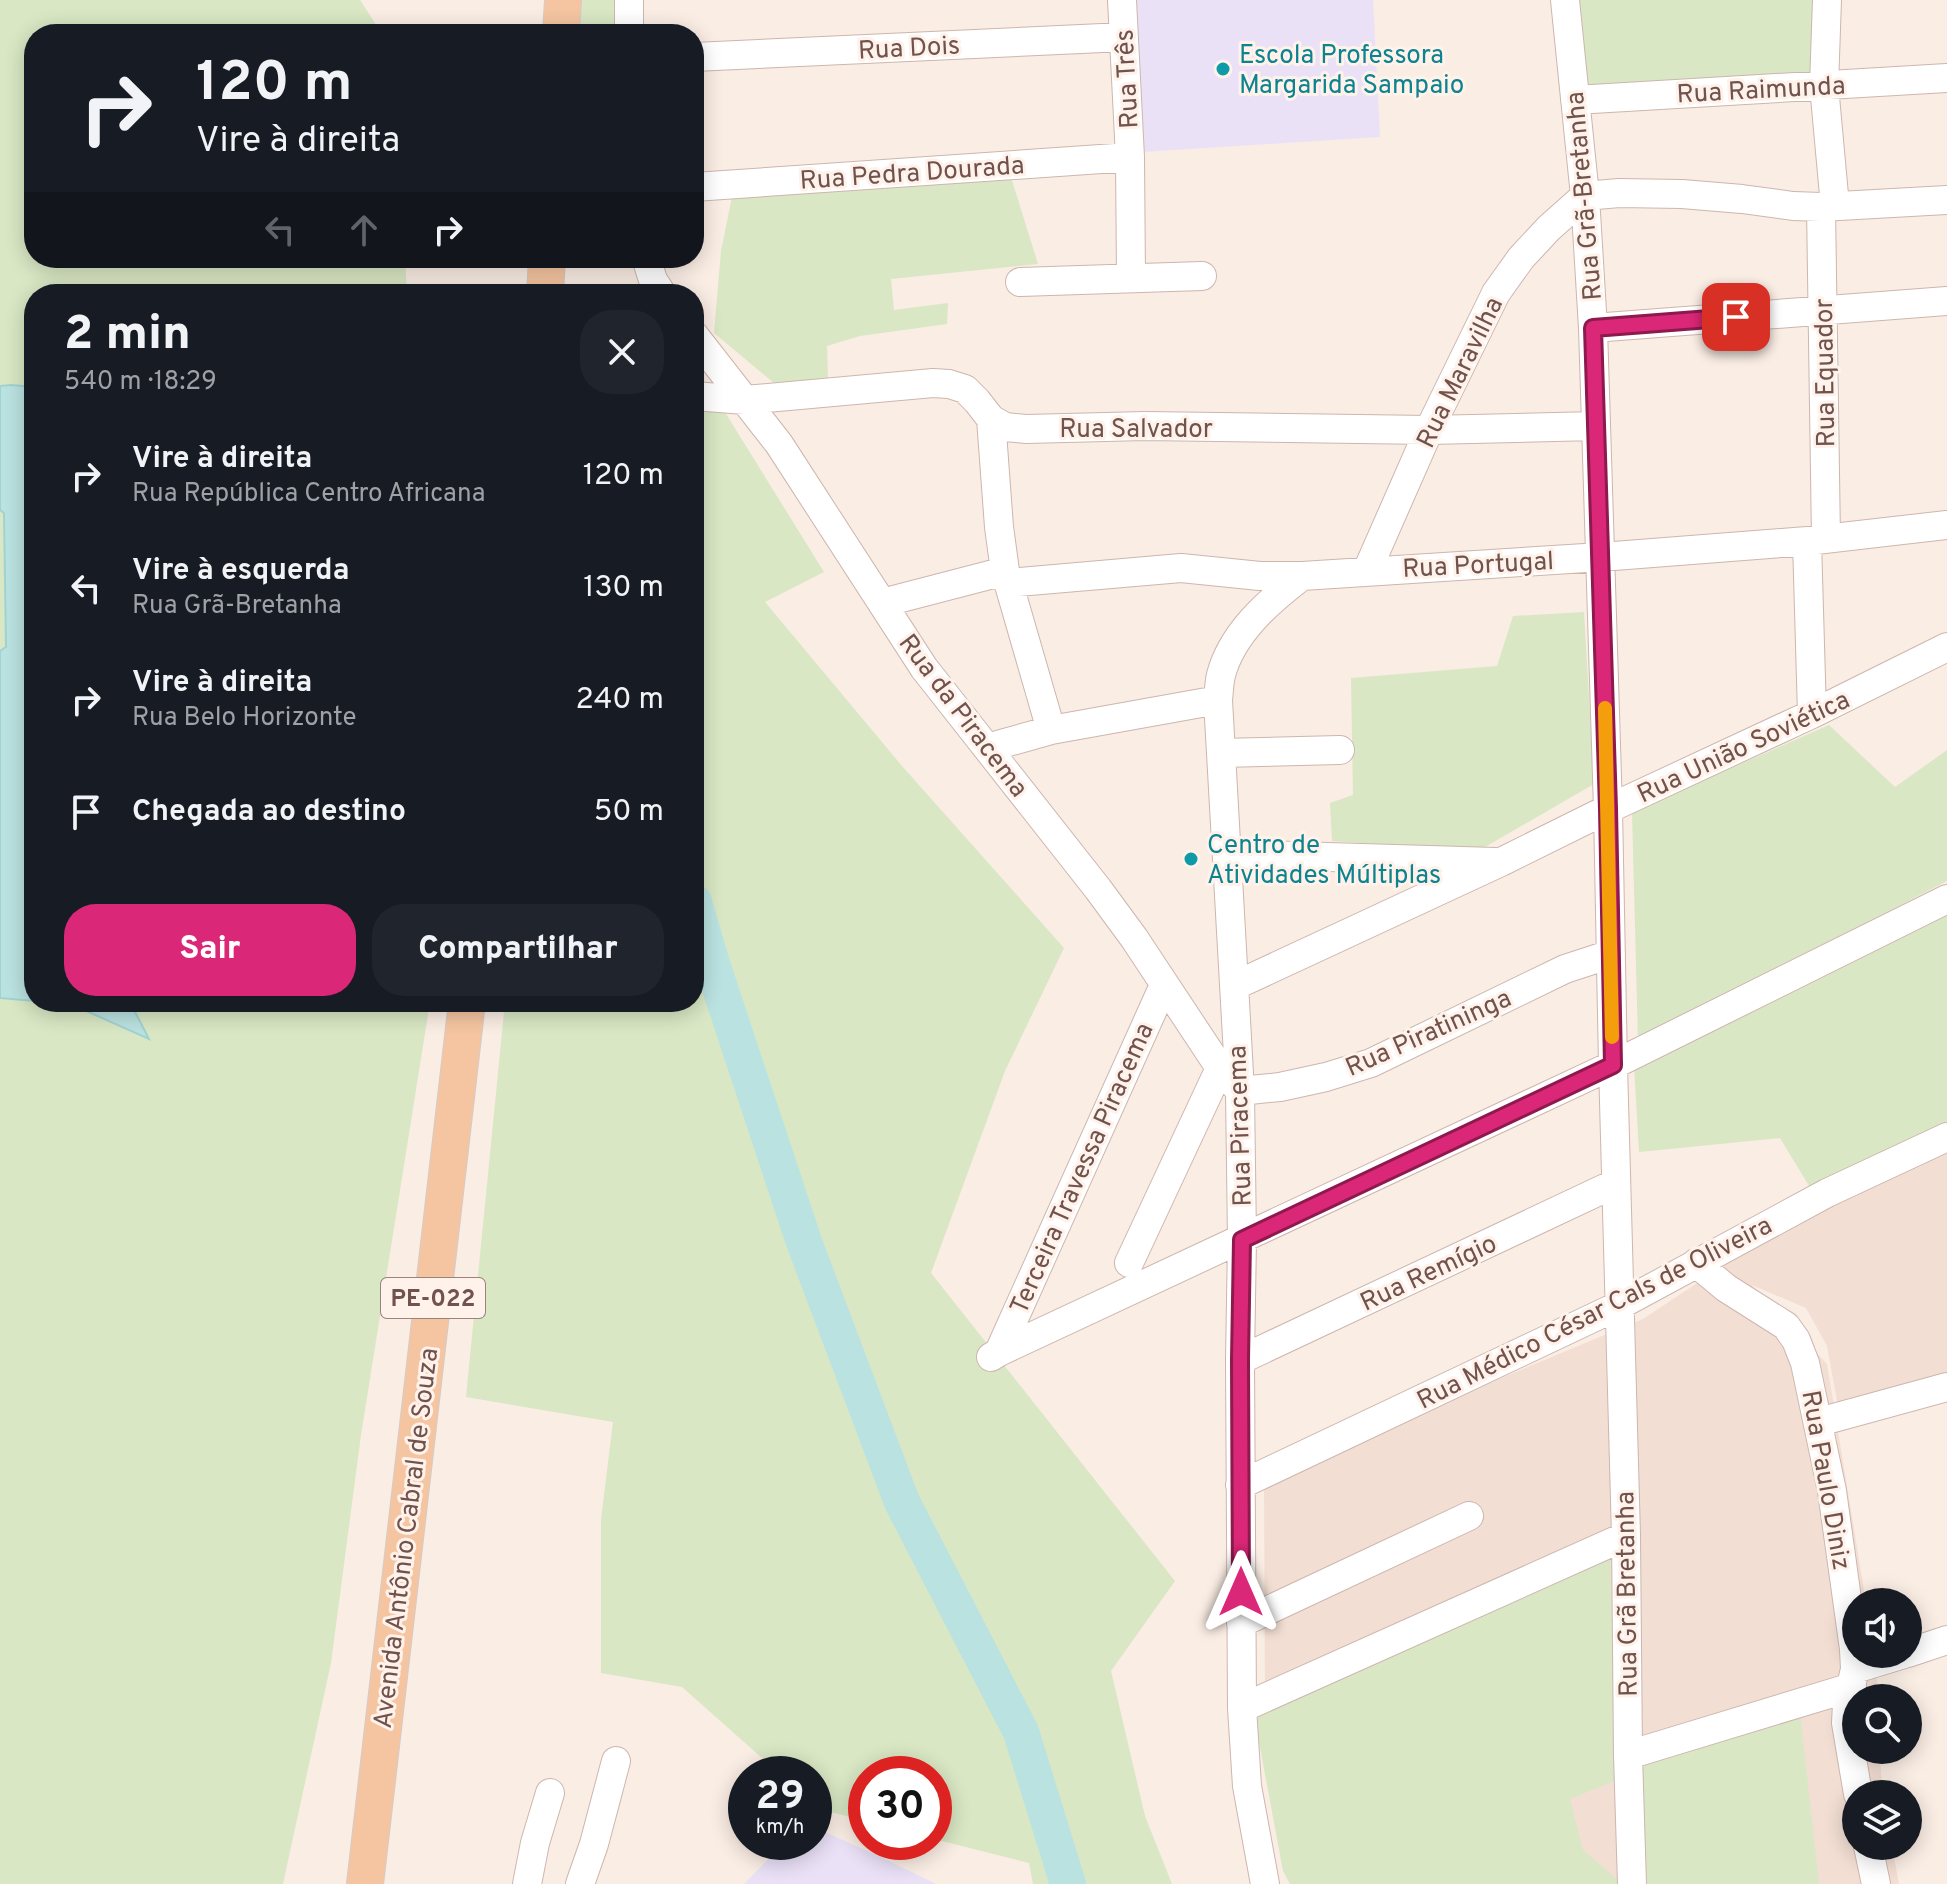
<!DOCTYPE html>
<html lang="pt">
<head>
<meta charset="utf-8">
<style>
	body { margin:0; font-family:Overpass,sans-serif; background:#20242c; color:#f1f3f6; height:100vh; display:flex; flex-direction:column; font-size:30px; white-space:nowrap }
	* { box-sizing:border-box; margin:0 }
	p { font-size:26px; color:#9ea1a6 }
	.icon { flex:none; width:44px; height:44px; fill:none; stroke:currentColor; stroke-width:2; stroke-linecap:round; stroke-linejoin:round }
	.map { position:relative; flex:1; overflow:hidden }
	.drawer { position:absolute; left:24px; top:284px; width:680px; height:728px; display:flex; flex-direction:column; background:#171b24; border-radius:32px; box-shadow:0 4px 20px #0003 }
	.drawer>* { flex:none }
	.guide { position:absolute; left:24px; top:24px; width:680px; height:244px; border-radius:32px; box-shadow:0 4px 20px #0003; background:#171b24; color:#f1f3f6; overflow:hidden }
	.buttons { position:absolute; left:1842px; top:1588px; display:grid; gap:16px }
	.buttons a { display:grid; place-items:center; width:80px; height:80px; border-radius:50%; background:#171b24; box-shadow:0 4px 20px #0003; font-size:40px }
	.speed { position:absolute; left:728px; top:1756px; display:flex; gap:16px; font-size:40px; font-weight:700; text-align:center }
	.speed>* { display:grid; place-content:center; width:104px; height:104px; border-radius:50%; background:#171b24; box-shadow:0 4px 20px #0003; line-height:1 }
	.speed small { font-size:20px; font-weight:400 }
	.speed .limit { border:12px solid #d22; background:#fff; color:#111 }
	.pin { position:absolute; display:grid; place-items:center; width:68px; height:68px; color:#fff; margin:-34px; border-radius:16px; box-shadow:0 4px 12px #0006 }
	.me { position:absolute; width:88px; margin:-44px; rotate:0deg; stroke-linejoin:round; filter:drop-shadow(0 0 6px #0008) }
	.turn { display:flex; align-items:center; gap:28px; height:168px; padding:0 40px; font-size:36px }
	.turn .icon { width:104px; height:104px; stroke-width:2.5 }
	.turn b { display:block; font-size:56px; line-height:68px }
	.lanes { display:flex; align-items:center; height:76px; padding:0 40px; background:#0003; justify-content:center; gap:40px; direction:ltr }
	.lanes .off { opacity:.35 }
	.round { display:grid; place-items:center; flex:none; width:84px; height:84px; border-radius:32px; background:#20242c }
	.head { display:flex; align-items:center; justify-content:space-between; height:136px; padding:0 40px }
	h1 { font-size:48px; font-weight:800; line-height:60px }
	.button { display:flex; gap:16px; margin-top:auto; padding:16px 40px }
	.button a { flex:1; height:92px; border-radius:32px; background:#db2777; color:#fff; font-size:32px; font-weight:800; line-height:92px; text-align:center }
	.button a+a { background:#20242c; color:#f1f3f6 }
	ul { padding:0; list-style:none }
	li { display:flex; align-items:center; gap:24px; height:112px; padding:0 40px }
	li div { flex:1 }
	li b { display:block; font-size:30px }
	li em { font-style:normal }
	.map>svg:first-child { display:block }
</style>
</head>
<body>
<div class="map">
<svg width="1947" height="1884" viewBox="0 0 1947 1884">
	<rect width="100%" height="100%" fill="#faede4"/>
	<path fill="#f2ded3" d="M 1947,1149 L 1947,1377 L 1838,1406 L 1827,1346 L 1806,1308 L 1752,1285 L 1827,1364 L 1866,1602 L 1856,1602 L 1856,1654 L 1876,1664 L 1878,1698 L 1856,1698 L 1856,1750 L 1880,1750 L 1882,1794 L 1856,1794 L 1856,1846 L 1892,1846 L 1899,1884 L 1300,1884 L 1265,1699 L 1264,1477 L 1643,1319 L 1720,1268 L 1712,1263 Z"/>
	<path fill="#eae1f7" d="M 1137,0 L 1373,0 L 1380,137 L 1142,152 Z
		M 814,1827 L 887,1860 L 936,1884 L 744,1884 L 785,1842 L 814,1842 Z"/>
	<path fill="#d9e7c4" d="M 0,0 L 360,0 L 382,34 L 34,34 L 34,258 L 405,258 L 407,294 L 34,294 L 34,387 L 0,386 Z
		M 579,0 L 617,0 L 615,34 L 579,34 Z
		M 1574,0 L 1819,0 L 1817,78 L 1579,92 Z
		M 1010,174 L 1038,264 L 891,279 L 894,310 L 948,303 L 947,324 L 860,336 L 827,346 L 828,380 L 774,383 L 714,333 L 721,251 L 733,192 Z
		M 694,401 L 723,409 L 824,572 L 765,602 L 902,766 L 1064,948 L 1005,1071 L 931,1273 L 1175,1581 L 1111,1671 L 1145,1816 L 1172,1884 L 1033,1884 L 1029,1863 L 934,1839 L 934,1774 L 866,1774 L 866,1821 L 819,1809 L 814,1805 L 814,1774 L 780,1774 L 682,1687 L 601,1673 L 601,1519 L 613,1422 L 466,1397 L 505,1002 L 694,1002 Z
		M 0,510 L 4,513 L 6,647 L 0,651 Z
		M 1584,612 L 1594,784 L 1478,851 L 1332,841 L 1330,803 L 1353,795 L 1351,678 L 1497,666 L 1513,616 Z
		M 1829,725 L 1895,787 L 1947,750 L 1947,881 L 1638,1040 L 1632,812 Z
		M 1947,910 L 1947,1124 L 1811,1189 L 1780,1138 L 1639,1152 L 1634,1065 Z
		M 0,998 L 73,1005 L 147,1038 L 130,1002 L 430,1002 L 361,1435 L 331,1663 L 283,1884 L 0,1884 Z
		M 1610,1554 L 1617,1780 L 1570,1799 L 1583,1850 L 1620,1882 L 1620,1884 L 1290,1884 L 1283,1871 L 1254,1715 Z
		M 1800,1712 L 1819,1884 L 1647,1884 L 1642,1765 Z"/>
	<path fill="#bae2e0" stroke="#a1d3d1" stroke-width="2" d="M 11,385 L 34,387 L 34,1001 L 0,998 L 0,651 L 6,647 L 4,513 L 0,510 L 0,386 Z
		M 41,1002 L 130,1002 L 149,1039 L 73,1005 Z"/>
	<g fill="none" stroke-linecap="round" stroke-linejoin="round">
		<path stroke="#bae2e0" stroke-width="36" d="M 694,902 L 712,964 L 804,1242 L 902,1502 L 1021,1732 L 1068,1884"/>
		<g stroke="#cdb6ae" stroke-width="30">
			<path id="minor" d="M 1122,0 L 1130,157 L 1131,278
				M 1565,0 L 1585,196 L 1593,328 L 1608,809 L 1613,1065 L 1626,1536 L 1628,1755 L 1632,1884
				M 1827,0 L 1824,86 L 1835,206
				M 629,34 L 629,0
				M 694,57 L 1124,37
				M 1575,100 L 1947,78
				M 694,187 L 1130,157
				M 1821,207 L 1826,539
				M 646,258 L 653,280 L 662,294
				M 1020,282 L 1202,276
				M 1593,328 L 1947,301
				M 694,335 L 779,444 L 924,668 L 1098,889 L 1134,938 L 1220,1068 L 1240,1091 L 1280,1087 L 1326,1077 L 1371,1063 L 1565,969 L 1611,954
				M 694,396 L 745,400 L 933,383 L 949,384 L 965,389 L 977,401 L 991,419 L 1005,427 L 1026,429 L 1145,426 L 1429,430 L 1596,426
				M 991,419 L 999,527 L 1005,571 L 1051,730
				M 1807,541 L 1812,714
				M 1367,571 L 1429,430 L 1496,293 L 1521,258 L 1549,228 L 1585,196 L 1619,193 L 1682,194 L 1742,199 L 1793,206 L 1821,207 L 1947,200
				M 1008,583 L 1181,568 L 1260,576 L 1302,576 L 1601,557 L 1807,541 L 1947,525
				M 882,603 L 1005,571
				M 987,748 L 1051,730 L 1218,700
				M 1222,753 L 1340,750
				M 1228,854 L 1495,862
				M 1234,986 L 1501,862 L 1608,809 L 1812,714 L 1947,647
				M 1129,1263 L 1220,1068
				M 1696,1263 L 1726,1288 L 1786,1326 L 1796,1340 L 1805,1363 L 1832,1491 L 1854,1649 L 1855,1669 L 1847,1704 L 1846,1723 L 1858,1794
				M 999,1352 L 1164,985
				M 991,1357 L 999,1352 L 1613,1065 L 1947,899
				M 1240,1360 L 1616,1183
				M 1819,1422 L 1947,1387
				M 1240,1485 L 1620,1305 L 1827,1193 L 1947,1137
				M 1241,1623 L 1469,1516
				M 1908,1653 L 1947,1640
				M 1855,1669 L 1904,1654
				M 1242,1708 L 1626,1536
				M 1628,1755 L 1852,1687
				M 1868,1846 L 1876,1884
				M 527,1884 L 535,1843 L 550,1793
				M 580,1884 L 594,1844 L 616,1761
				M 1265,1884 L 1247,1786 L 1242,1708 L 1240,1360 L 1242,1240 L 1240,1091 L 1218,700 C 1219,692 1219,683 1221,675 C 1232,633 1269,601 1302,576"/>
		</g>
		<g stroke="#d4cbc9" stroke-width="38">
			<path id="major" d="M 561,34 L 563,0
				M 545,294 L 547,258
				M 365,1884 L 467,1002"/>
		</g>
		<use href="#minor" stroke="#fff" stroke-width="28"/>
		<use href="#major" stroke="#f5c5a1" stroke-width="36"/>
	</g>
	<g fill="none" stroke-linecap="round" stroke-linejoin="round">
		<g stroke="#8e194d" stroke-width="20">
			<path id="route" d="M 1241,1592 L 1240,1360 L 1242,1240 L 1613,1065 L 1608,809 L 1593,328 L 1736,317"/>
		</g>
		<use href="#route" stroke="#db2777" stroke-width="14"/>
		<path stroke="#f59e0b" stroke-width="14" d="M 1605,708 L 1612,1037"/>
	</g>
	<g fill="#0f9aa8" stroke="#fef2ea" stroke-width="3">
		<circle cx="1223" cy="69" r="8"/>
		<circle cx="1191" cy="859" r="8"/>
	</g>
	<g text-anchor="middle" stroke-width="6" stroke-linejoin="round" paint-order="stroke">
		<rect fill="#fef2ea" stroke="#9b827b" stroke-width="2" x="381" y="1278" width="104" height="40" rx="6"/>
		<g font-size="24" font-weight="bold" fill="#71524c">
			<text x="433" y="1306">PE-022</text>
		</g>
		<g font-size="26" fill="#71524c" stroke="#fef2ea">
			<text transform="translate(909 47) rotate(-3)" y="9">Rua Dois</text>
			<text transform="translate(1126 79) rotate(-93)" y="9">Rua Três</text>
			<text transform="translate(1761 89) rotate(-3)" y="9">Rua Raimunda</text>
			<text transform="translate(912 172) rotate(-4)" y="9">Rua Pedra Dourada</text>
			<text transform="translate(1583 196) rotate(-95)" y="9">Rua Grã-Bretanha</text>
			<text transform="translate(1459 372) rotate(-64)" y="9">Rua Maravilha</text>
			<text transform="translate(1824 373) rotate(-91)" y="9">Rua Equador</text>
			<text x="1136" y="437">Rua Salvador</text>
			<text transform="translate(1478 564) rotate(-3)" y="9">Rua Portugal</text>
			<text transform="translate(964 715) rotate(53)" y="9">Rua da Piracema</text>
			<text transform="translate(1743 746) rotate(-25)" y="9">Rua União Soviética</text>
			<text transform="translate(1428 1032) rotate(-24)" y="9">Rua Piratininga</text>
			<text transform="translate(1239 1126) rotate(-92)" y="9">Rua Piracema</text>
			<text transform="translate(1081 1168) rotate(-66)" y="9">Terceira Travessa Piracema</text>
			<text transform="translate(1428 1272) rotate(-25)" y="9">Rua Remígio</text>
			<text transform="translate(1594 1312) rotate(-27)" y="9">Rua Médico César Cals de Oliveira</text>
			<text transform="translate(1827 1480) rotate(80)" y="9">Rua Paulo Diniz</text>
			<text transform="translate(405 1538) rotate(-83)" y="9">Avenida Antônio Cabral de Souza</text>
			<text transform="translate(1626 1594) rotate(-91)" y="9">Rua Grã Bretanha</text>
		</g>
		<g font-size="26" fill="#0d838f" stroke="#fef2ea" text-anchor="start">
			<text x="1239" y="63">Escola Professora<tspan x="1239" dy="30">Margarida Sampaio</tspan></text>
			<text x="1207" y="853">Centro de<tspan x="1207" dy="30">Atividades Múltiplas</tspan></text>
		</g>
	</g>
</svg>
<div class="buttons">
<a><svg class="icon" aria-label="sound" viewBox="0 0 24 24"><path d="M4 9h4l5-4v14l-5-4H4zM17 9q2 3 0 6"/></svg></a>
<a><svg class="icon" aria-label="search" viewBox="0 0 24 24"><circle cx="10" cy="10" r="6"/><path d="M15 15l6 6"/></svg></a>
<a><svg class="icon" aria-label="layers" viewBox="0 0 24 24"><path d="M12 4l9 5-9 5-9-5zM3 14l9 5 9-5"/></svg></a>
</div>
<div class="speed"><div>29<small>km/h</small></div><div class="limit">30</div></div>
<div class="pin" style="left:1736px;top:317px;background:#d93025"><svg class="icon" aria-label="arrive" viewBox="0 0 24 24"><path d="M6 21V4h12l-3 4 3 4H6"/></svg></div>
<svg class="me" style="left:1241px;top:1592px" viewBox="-20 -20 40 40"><path d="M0-17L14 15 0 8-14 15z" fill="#db2777" stroke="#fff" stroke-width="4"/></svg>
<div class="guide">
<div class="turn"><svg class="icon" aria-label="right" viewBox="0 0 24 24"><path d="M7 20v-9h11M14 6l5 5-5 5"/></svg><div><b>120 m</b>Vire à direita</div></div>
<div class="lanes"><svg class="icon off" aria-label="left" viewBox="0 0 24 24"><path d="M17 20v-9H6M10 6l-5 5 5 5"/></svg><svg class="icon off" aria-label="ahead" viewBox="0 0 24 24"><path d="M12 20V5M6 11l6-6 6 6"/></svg><svg class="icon" aria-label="right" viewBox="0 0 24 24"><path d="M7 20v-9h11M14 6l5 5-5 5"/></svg></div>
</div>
<section class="drawer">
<div class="head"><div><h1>2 min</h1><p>540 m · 18:29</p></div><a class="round"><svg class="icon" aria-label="close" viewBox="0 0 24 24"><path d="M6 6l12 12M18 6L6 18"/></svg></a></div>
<ul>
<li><svg class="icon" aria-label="right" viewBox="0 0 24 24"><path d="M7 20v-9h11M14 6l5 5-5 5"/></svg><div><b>Vire à direita</b><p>Rua República Centro Africana</p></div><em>120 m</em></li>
<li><svg class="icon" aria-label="left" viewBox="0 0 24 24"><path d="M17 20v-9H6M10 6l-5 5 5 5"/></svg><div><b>Vire à esquerda</b><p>Rua Grã-Bretanha</p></div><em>130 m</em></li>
<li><svg class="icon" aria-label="right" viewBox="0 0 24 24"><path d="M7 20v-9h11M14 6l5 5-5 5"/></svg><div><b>Vire à direita</b><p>Rua Belo Horizonte</p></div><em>240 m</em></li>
<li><svg class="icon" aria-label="arrive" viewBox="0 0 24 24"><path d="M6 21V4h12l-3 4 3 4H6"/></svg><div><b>Chegada ao destino</b></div><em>50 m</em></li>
</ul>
<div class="button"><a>Sair</a><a>Compartilhar</a></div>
</section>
</div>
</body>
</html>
